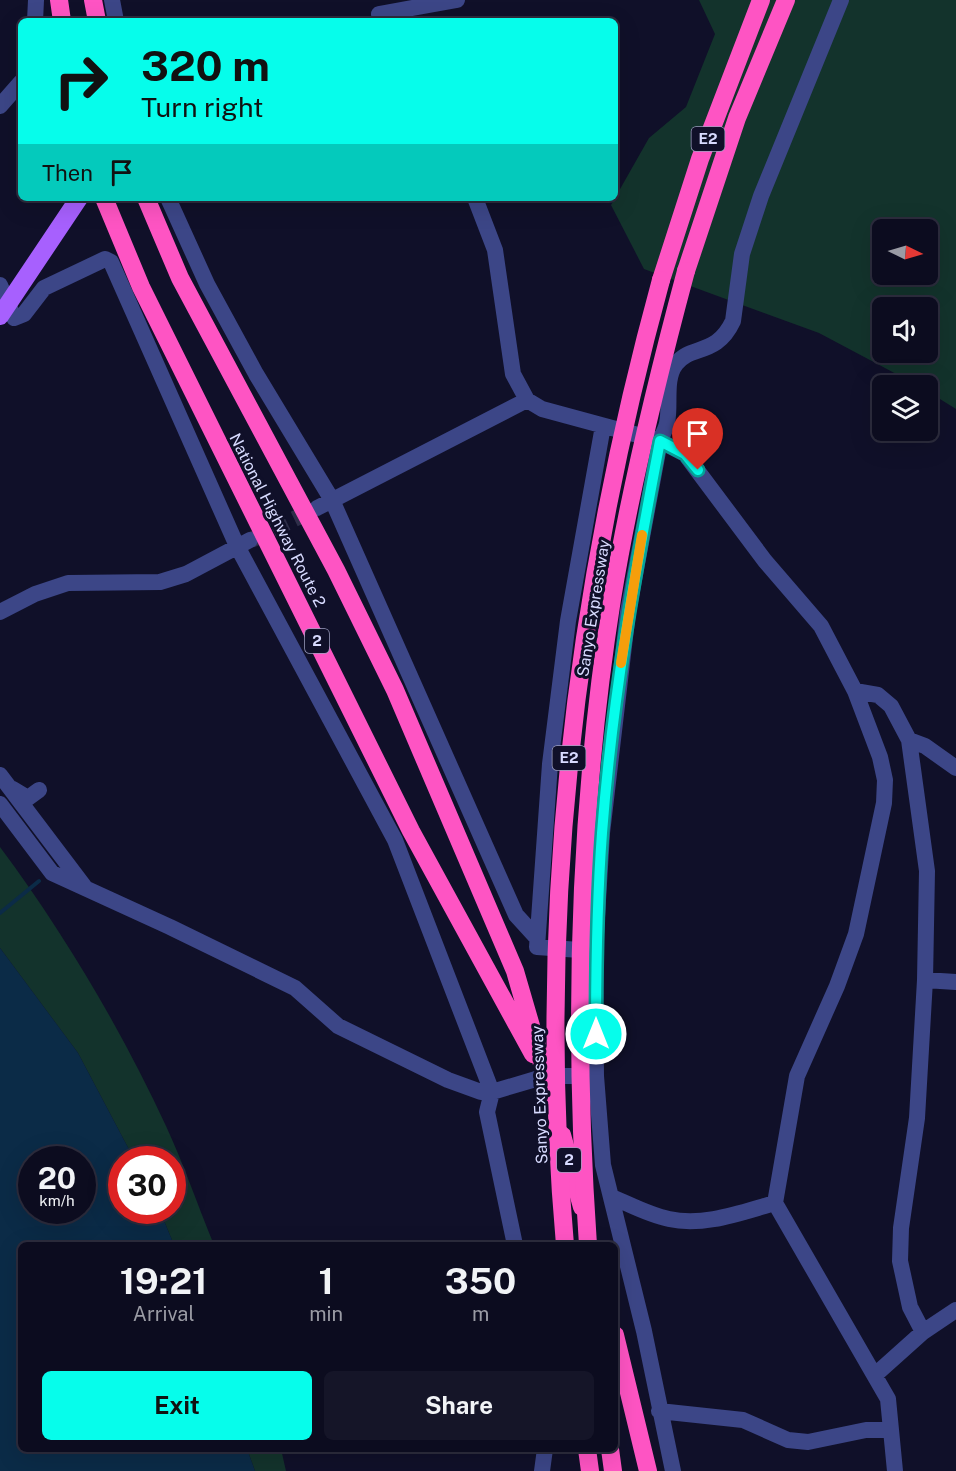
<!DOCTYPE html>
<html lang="en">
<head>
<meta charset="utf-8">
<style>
	body { margin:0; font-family:"Public Sans",sans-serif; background:#151528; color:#f1f3f6; height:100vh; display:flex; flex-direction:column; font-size:22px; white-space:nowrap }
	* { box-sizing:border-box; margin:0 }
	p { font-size:20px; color:#9a9ba4 }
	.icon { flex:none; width:33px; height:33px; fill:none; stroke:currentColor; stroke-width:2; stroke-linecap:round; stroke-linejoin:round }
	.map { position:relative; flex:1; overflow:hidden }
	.drawer { position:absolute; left:18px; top:1242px; width:600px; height:210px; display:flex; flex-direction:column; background:#0c0c1f; border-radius:9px; box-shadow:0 6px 24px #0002,0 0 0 2px #2c2c3d }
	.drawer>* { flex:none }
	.hud { position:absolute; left:18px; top:18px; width:600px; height:183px; border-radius:9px; box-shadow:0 6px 24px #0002,0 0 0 2px #2c2c3d; background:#06fdeb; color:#111; overflow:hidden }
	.needle { width:39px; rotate:95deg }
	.fabs { position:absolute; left:872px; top:219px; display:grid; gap:12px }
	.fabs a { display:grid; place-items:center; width:66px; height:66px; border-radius:9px; background:#0c0c1f; box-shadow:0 6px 24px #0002,0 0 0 2px #2c2c3d; font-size:30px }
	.speed { position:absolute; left:18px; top:1146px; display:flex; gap:12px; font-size:30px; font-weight:700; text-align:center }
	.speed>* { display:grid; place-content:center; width:78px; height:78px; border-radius:50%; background:#0c0c1f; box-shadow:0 6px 24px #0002,0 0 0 2px #2c2c3d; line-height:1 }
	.speed small { font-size:15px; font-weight:400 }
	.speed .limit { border:9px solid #d22; background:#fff; color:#111 }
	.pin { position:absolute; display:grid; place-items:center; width:51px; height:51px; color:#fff; margin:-62px -26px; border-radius:50% 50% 50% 0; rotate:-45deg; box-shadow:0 0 6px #0007 }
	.pin .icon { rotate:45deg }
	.me { position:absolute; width:66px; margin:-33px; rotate:0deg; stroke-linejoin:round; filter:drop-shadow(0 0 4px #0008) }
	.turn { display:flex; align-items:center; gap:21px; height:126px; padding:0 24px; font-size:27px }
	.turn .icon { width:78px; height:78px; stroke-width:2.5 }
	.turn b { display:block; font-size:42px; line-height:51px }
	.then { display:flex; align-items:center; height:57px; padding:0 24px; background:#0003; gap:12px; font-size:22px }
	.eta { display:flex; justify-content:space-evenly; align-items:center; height:102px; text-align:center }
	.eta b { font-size:36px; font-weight:700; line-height:42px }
	.action { display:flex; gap:12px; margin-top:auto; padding:12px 24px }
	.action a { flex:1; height:69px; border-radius:9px; background:#06fdeb; color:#111; font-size:24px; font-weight:700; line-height:69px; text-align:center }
	.action a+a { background:#151528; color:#f1f3f6 }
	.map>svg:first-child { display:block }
</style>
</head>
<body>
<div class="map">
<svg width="956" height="1471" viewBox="0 0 956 1471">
	<rect width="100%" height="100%" fill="#101029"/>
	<path fill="#13332c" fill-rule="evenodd" d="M 699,0 L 956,0 L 956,409 L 927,391 L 927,386 L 917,385 L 819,333 L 644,269 L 611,205 L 649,138 L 686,107 L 715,34 ZM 882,230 L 927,230 L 927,274 L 882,274 ZM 882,308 L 927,308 L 927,352 L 882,352 Z
		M 0,847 C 64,933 121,1029 166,1126 C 184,1165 198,1206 214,1245 L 174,1245 L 160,1211 L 172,1210 L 172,1160 L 134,1159 L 78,1053 L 0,948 Z
		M 247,1449 L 281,1449 L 286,1471 L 255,1471 Z"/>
	<path fill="#0b2b47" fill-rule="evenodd" d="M 0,948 L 78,1053 L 134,1159 L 122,1160 L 122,1210 L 160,1211 L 174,1245 L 21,1245 L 21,1449 L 247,1449 L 255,1471 L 0,1471 ZM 32,1160 L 82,1160 L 82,1210 L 32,1210 Z"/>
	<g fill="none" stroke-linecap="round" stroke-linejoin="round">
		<path stroke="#0b2b47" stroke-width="4" d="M 0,913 L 39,881"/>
		<path stroke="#2e2e49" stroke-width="16" stroke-dasharray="16 8" stroke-linecap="butt" d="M 251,540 L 317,508"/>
		<path stroke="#3c4687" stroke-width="16" d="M 112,0 L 116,21
			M 379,14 L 457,0
			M 35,21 L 36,0
			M 0,106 L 21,82
			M 168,198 L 207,284 L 256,374 L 332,500 L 516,915 L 537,938
			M 475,198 L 495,250 L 513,374 L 527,400 L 542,409 L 660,441 L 685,454 L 765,561 L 821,626 L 855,691 L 880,757 L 885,780 L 884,803 L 856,934 L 837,986 L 797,1076 L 775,1203 L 888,1399 L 895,1471
			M 0,285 L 14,318 L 24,314 L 44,288 L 105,259 L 111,262 L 237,546 L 395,840 L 492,1092 L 487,1112 L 515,1245
			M 317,508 L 527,400
			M 0,612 L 35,594 L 68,583 L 160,582 L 186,574 L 250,540
			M 855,691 L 878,695 L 891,706 L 909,740 L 927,871 L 925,980 L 917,1118 L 901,1228 L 900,1261 L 910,1307 L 923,1332
			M 909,740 L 925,746 L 956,768
			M 0,775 L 84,886
			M 13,789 L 28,798 L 39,790
			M 0,804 L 52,873 L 170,927 L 295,988 L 338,1026 L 448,1080 L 481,1092 L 492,1092 L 546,1076 L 595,1076
			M 594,951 L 537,947 L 550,764 L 568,621 L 603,426
			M 925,980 L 956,982
			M 612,1197 C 631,1205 649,1215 669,1219 C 704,1227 742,1212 775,1203
			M 875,1375 L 923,1332 L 956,1310
			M 659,1411 L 743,1420 L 788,1440 L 808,1442 L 866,1430 L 891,1430
			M 542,1471 L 545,1449
			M 673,1471 L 644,1331 L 603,1165 L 596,1076 L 595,951 L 602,833 L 628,612 L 660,441 C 662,435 666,429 667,423 C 671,406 664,379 676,364 C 691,344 716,357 733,321 L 742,254 L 761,196 L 841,0"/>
		<path stroke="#a760fe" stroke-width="18" d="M 0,316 L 79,198"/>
		<path stroke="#fe54c3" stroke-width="18" d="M 59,0 L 62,21
			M 93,0 L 97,21
			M 104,198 L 141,287 L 411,831 L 533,1054
			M 146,198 L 180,278 L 336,570 L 395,690 L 515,971 L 554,1105
			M 686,271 L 737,118 L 786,0
			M 661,280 L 700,159 L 761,0
			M 562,1135 L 582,1207
			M 615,1335 L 648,1471
			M 587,1449 L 590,1471
			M 610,1449 L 613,1471"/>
		<path stroke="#fe54c3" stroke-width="18" d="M 565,1245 C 536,919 575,594 661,280
			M 588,1245 C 573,1029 578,813 612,599 C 630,488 657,379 686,271"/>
	</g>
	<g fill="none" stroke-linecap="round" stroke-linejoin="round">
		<g stroke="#04a499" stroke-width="15">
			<path id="route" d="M 596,1034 C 596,967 597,900 602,833 C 612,701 635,571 660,441 L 685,454 L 698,470"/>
		</g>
		<use href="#route" stroke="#06fdeb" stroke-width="10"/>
		<path stroke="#f59e0b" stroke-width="10" d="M 621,663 L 642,535"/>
	</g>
	<g text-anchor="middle" stroke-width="6" stroke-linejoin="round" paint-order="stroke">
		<g fill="#101029" stroke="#9c9ebf" stroke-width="1.5">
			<rect x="691.5" y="127" width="33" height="24" rx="4.5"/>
			<rect x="305" y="629" width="24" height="24" rx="4.5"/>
			<rect x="552.5" y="746" width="33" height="24" rx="4.5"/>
			<rect x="557" y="1148" width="24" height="24" rx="4.5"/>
		</g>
		<g font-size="15" font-weight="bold" fill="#d8dbff">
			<text x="708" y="144">E2</text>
			<text x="317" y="646">2</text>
			<text x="569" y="763">E2</text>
			<text x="569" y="1165">2</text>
		</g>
		<g font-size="16" fill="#d8dbff" stroke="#101029">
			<text transform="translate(278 520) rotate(63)" y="6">National Highway Route 2</text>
			<text transform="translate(593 608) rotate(-81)" y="6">Sanyo Expressway</text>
			<text transform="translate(539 1095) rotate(-92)" y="6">Sanyo Expressway</text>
		</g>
	</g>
</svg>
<div class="fabs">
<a><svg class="needle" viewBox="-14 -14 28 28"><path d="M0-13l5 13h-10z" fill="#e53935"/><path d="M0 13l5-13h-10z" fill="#9a9ba4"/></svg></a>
<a><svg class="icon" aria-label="sound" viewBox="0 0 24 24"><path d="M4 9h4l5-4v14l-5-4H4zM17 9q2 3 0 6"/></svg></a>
<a><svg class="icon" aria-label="layers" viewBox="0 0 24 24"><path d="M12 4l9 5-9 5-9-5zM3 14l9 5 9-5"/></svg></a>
</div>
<div class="speed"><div>20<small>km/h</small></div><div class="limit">30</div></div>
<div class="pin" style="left:698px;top:470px;background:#d93025"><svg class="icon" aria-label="arrive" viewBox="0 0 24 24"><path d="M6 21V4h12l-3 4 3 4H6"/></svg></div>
<svg class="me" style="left:596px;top:1034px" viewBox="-20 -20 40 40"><circle r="17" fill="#06fdeb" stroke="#fff" stroke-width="3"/><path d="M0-11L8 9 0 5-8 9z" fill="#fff"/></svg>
<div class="hud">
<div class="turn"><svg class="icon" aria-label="right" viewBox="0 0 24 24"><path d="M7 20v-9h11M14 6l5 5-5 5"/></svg><div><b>320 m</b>Turn right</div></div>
<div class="then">Then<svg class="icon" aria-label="arrive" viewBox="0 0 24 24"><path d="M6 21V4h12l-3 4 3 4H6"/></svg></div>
</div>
<section class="drawer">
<div class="eta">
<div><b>19:21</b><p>Arrival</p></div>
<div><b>1</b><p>min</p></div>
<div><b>350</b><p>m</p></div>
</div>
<div class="action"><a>Exit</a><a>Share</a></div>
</section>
</div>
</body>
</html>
